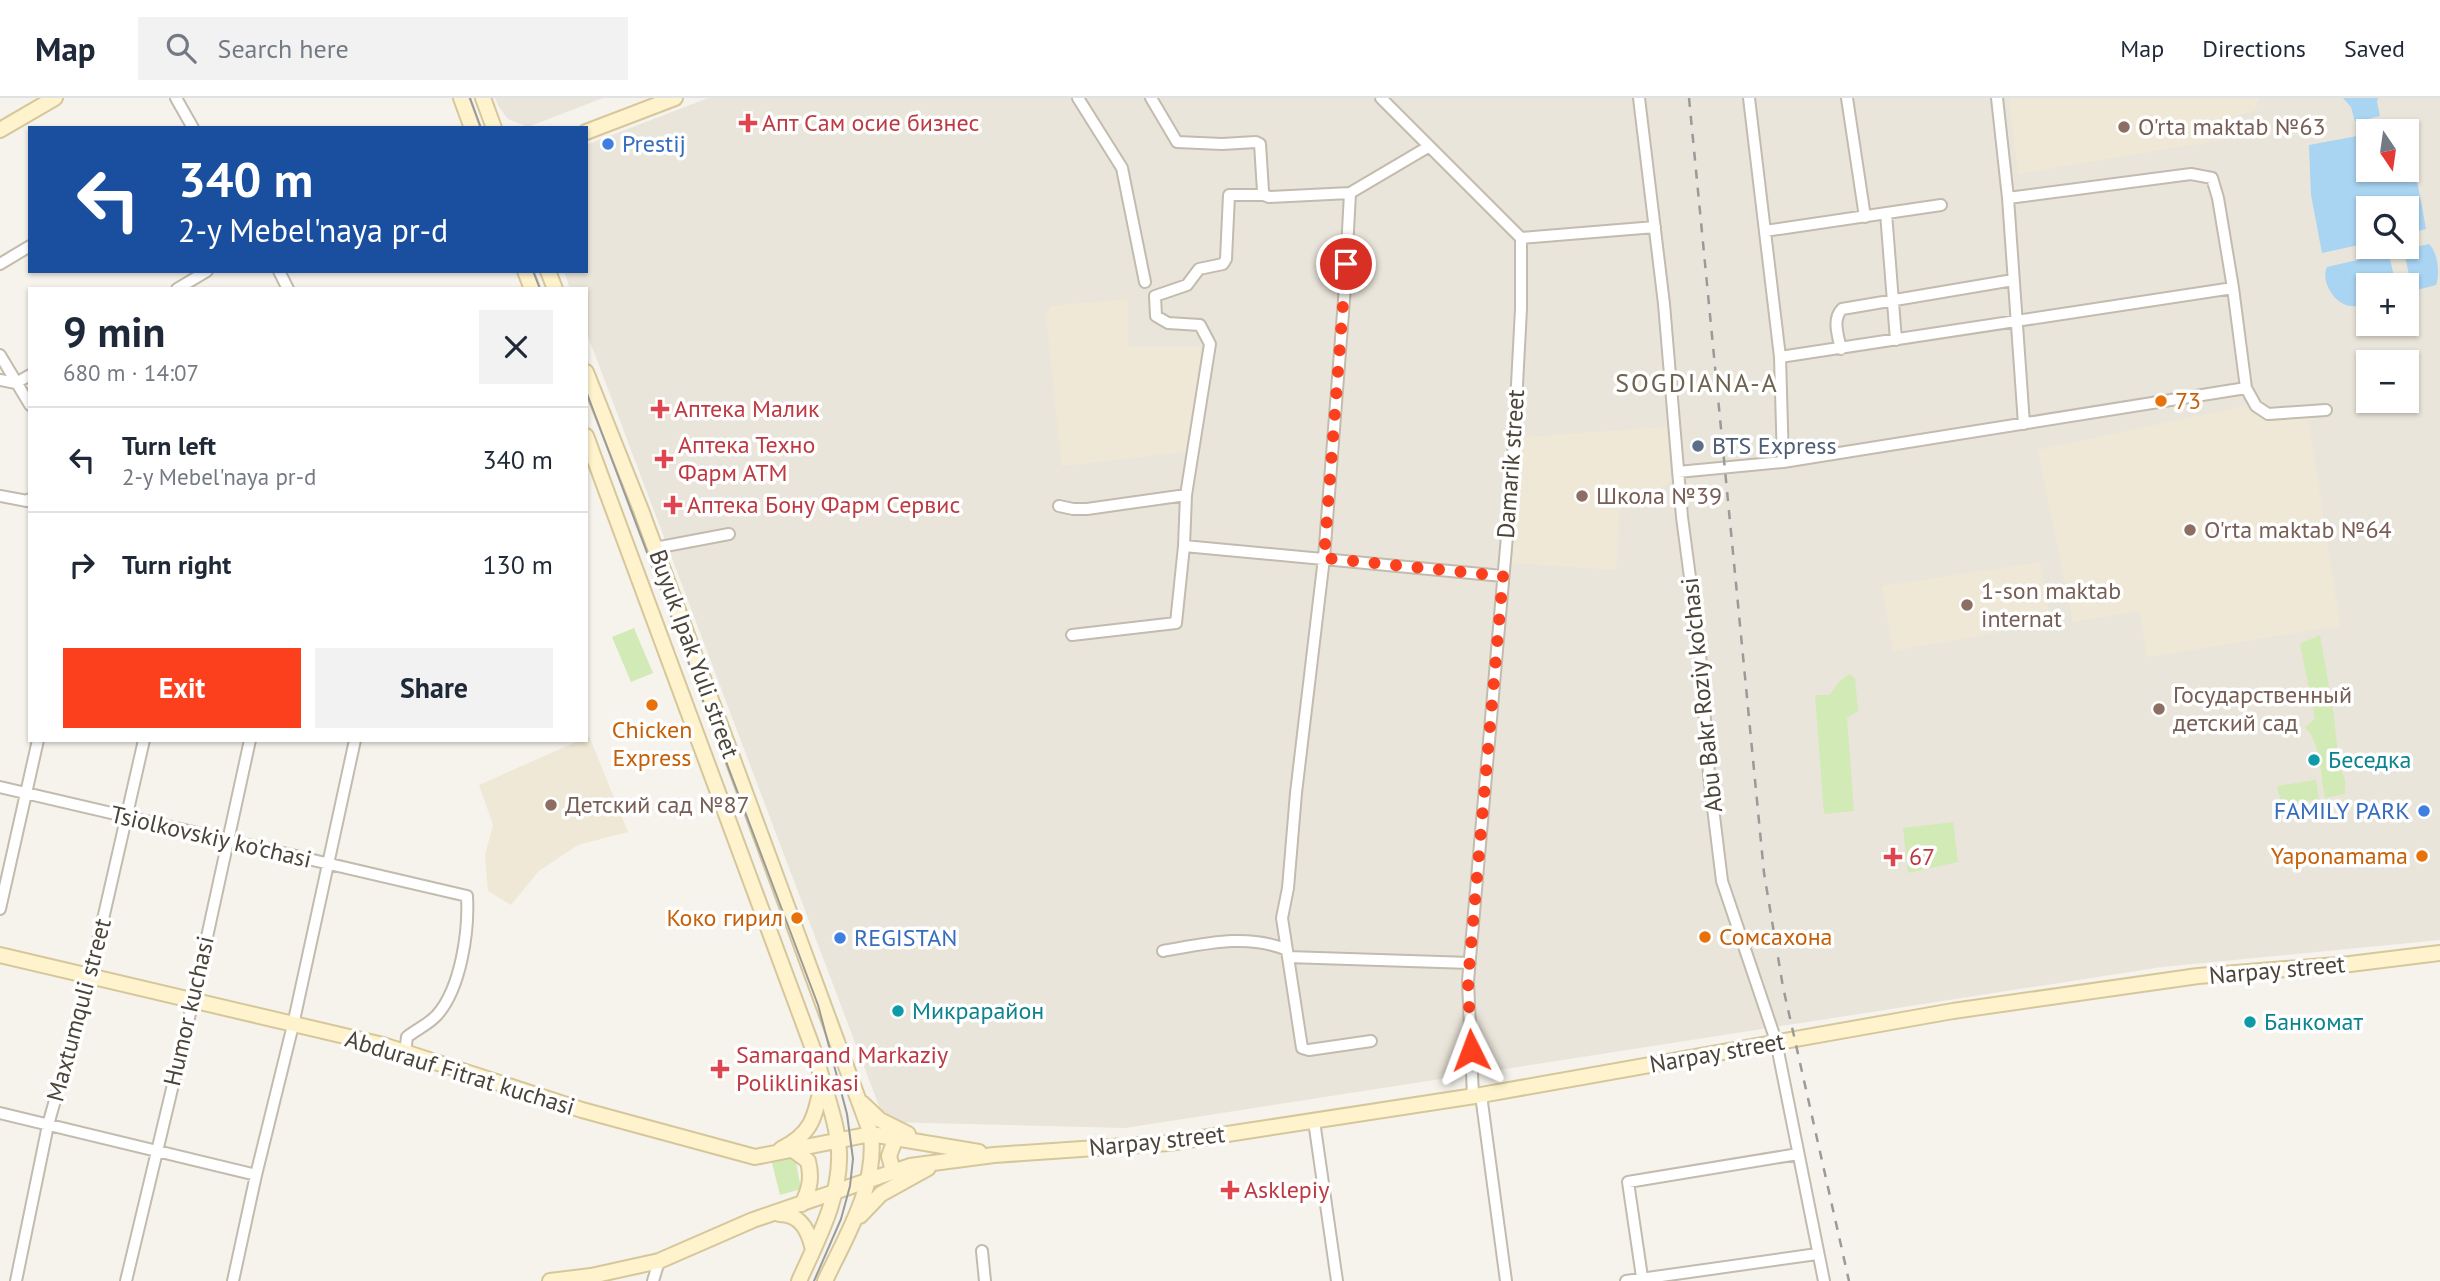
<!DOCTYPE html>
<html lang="en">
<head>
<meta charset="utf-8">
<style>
	body { margin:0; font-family:"PT Sans",sans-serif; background:#f2f2f3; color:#1f2937; height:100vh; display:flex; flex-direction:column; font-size:26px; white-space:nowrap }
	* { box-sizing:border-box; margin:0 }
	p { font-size:23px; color:#747a83 }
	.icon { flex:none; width:38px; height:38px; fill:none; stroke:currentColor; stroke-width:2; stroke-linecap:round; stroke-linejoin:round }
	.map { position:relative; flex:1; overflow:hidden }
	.panel { position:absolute; left:28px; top:189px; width:560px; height:455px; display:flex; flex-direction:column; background:#fff; border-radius:0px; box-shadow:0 2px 5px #0004 }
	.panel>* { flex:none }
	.top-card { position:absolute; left:28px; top:28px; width:560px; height:147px; border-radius:0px; box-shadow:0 2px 5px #0004; background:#1a4fa0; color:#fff; overflow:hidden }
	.needle { width:46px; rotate:167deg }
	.controls { position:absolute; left:2356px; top:21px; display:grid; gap:14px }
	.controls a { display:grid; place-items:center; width:63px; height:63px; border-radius:0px; background:#fff; box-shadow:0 2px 5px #0004; font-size:35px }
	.pin { position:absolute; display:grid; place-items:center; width:60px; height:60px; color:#fff; margin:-30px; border:4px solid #fff; border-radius:50%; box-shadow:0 2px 7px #0007 }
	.me { position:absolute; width:77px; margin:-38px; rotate:357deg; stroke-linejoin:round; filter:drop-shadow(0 0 5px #0008) }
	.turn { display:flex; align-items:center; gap:24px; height:147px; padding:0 35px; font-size:32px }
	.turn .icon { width:91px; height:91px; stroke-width:2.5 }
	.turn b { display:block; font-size:49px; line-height:60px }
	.round { display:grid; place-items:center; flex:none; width:74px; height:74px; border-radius:0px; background:#f2f2f3 }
	.summary { display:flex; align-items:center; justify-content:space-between; height:119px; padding:0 35px }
	h1 { font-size:42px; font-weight:700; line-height:52px }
	.button { display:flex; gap:14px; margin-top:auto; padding:14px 35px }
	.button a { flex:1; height:80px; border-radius:0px; background:#fc3f1d; color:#fff; font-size:28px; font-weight:700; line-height:80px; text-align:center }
	.button a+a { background:#f2f2f3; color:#1f2937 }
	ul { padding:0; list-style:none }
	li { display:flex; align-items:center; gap:21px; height:105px; padding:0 35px; border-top:2px solid #e0e1e3 }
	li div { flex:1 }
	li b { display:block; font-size:26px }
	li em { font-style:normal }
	header { display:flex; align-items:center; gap:42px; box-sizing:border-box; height:98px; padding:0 35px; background:#fff; border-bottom:2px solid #e0e1e3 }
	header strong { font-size:33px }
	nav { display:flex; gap:38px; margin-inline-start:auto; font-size:24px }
	.search { width:490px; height:63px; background:#f2f2f3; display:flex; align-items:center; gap:18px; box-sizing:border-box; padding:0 24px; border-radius:0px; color:#747a83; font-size:26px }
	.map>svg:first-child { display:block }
</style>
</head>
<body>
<header>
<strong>Map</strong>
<div class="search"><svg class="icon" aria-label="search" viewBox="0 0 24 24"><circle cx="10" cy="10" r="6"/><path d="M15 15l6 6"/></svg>Search here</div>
<nav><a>Map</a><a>Directions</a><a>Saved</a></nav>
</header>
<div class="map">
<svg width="2440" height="1183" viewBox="0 0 2440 1183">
	<rect width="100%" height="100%" fill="#f6f3ec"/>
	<path fill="#eae5da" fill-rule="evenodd" d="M 495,0 L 603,0 L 528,29 L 508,21 L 499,9 Z
		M 708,0 L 2440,0 L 2440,842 L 2162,869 L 1125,1030 L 885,1024 L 586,233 L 586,191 L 570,191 L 564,173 L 586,173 L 586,47 ZM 2368,33 L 2406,33 L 2406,72 L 2368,72 ZM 2368,110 L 2406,110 L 2406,149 L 2368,149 ZM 2368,187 L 2406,187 L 2406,226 L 2368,226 ZM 2368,264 L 2406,264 L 2406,303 L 2368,303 Z"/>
	<path fill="#efe8d6" d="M 2009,0 L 2259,0 L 2256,12 L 2236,18 L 2232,40 L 2018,76 Z
		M 1128,201 L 1128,249 L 1201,249 L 1193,353 L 1062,368 L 1046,217 L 1051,208 Z
		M 2244,308 L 2264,321 L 2308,320 L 2340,528 L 2147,559 L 2140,513 L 2073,524 L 2038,352 Z
		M 1667,329 L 1671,384 L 1619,412 L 1616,472 L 1512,465 L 1523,339 Z
		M 2040,464 L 2051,525 L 1893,553 L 1882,488 Z
		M 589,638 L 628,734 L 578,747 L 539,773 L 511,807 L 488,793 L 485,757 L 493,727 L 479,687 L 580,642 L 586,642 Z"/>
	<path fill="#d2eab5" d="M 634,530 L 653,575 L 631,584 L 612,539 Z
		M 2320,537 L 2334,618 L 2339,668 L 2345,681 L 2345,696 L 2325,700 C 2319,673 2323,650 2305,629 L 2315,621 L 2300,546 Z
		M 1849,576 L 1855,580 L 1858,613 L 1847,620 L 1854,713 L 1824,716 L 1815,597 L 1829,597 L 1840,583 Z
		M 2316,682 L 2319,701 L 2282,708 L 2277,688 Z
		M 1953,724 L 1958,764 L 1908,775 L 1903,730 Z
		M 795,1059 L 801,1091 L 780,1097 L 771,1061 Z"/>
	<path fill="#a9d4f2" d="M 2343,0 L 2378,0 L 2377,4 L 2380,18 L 2355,24 L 2351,9 Z
		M 2407,29 L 2426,131 L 2406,136 L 2406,110 L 2368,110 L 2368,145 L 2322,155 L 2311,97 L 2309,47 L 2368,36 L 2368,72 L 2406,72 L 2406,33 L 2384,33 Z
		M 2429,146 C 2438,154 2440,176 2436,187 L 2413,193 L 2404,155 L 2406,151 Z
		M 2383,156 L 2390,161 L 2396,187 L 2368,187 L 2368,205 C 2362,207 2356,209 2351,208 C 2335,207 2320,183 2327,169 Z"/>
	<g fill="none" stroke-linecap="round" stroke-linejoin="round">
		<g stroke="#c2bbae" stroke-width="14">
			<path id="street" d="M 176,0 L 193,30
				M 1078,0 L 1122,70 L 1145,184
				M 1151,0 L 1177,44 L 1222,46 L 1256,44 L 1260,46 L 1263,93 L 1264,97 L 1269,99 L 1350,95
				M 1381,0 L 1521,140 L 1521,211 L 1512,381 L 1468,883 L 1473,998
				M 1639,0 L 1664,206 L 1682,419 L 1700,555 L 1709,677 L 1722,783 L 1776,943 L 1824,1183
				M 1749,0 L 1780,259 L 1783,364
				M 1847,0 L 1865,119
				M 1997,0 L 2008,100 L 2024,326
				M 2008,100 L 2191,76 L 2212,80 L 2218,100 L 2233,190 L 2246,290 L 2256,308 L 2268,316 L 2326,312
				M 1886,115 L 1896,242
				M 1765,133 L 1941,107
				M 1521,140 L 1655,129
				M 0,166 L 30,148
				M 279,173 L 288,191
				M 177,191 L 207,173
				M 1841,251 C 1838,238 1832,221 1842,211 L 2013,182
				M 0,257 L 30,307
				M 1780,259 L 2233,190
				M 0,282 L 16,285 L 30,277
				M 1678,374 L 1783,364 L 2246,290
				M 0,398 L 27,403 L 30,401
				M 1059,408 L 1073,411 L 1087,411 L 1186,397
				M 1184,448 L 1503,478
				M 655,450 L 729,436
				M 1072,537 L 1176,525 L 1184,448 L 1186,397 L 1210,246 L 1200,227 L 1168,225 L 1156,218 L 1155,198 L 1187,187 L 1199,171 L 1223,166 L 1226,161 L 1229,97 L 1264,97
				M 0,689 L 467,798 C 469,833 461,890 437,917 C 429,926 417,931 407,939 L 405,955
				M 0,811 L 38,642
				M 1163,853 C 1204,846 1247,835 1287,852
				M 1288,859 L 1470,865
				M 1371,943 L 1309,952 L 1302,950 L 1282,820 L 1288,790 L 1296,695 L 1324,460 L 1345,189 L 1350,95 L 1428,49
				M 1481,997 L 1506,1183
				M 0,1015 L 256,1077
				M 1314,1023 L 1337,1183
				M 982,1153 L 985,1183
				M 1642,1179 L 1628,1084 L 1798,1056
				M 16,1183 L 48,1027 L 90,878 L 144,642
				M 126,1183 L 193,903 L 250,642
				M 233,1183 L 256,1077 L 293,927 L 355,642
				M 653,1183 L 659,1163
				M 1626,1183 L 1817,1156"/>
		</g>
		<g stroke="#d6c79b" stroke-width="18">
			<path id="secondary" d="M 461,0 L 472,30
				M 483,0 L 494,30
				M 0,32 L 55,0
				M 586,34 L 675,0
				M 525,173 L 532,191
				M 548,173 L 555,191
				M 586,274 L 641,412 L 871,1036 C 877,1089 847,1136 825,1183
				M 586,338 L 816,959 C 823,987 838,1026 839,1054 C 841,1099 817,1143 799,1183
				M 0,857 L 383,947 L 582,1012 L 755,1059 L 871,1036 L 979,1054
				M 862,1005 L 880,1022 L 908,1036
				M 781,1051 C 811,1036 815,1020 821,990
				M 793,1052 L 808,1063 C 812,1079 810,1091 802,1106
				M 893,1073 L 889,1058 L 896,1039
				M 779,1116 C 801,1116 809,1133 813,1152
				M 860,1118 L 881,1096 L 928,1070
				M 550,1183 L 591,1178 L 659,1163 L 753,1122 L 910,1068 L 994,1057 L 1169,1045 L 1481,997 L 1953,913 L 2198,878 L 2350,866 L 2440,855"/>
		</g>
		<use href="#street" stroke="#fff" stroke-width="10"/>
		<use href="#secondary" stroke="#fff3cd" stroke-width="14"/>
		<path stroke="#9a9a9a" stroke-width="2" d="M 470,0 L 481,30
			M 533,173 L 540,191
			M 586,293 L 818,907 L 847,1016 L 853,1061 L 850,1088 L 841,1121 L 814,1183"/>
		<path stroke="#9a9a9a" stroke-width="2.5" stroke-dasharray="9 9" stroke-linecap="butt" d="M 1689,0 L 1764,775 L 1783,889 L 1849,1183"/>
	</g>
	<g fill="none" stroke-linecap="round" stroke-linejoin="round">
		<path stroke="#fc3f1d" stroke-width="12" stroke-dasharray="0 21.6" d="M 1346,166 L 1324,460 L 1503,478 L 1468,883 L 1471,952"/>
	</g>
	<g fill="#e0444e" stroke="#fff" stroke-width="2.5">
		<path d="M744.5 14.5h7v7h7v7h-7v7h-7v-7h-7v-7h7z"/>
		<path d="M656.5 300.5h7v7h7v7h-7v7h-7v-7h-7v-7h7z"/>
		<path d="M660.5 350.5h7v7h7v7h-7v7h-7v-7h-7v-7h7z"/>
		<path d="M669.5 396.5h7v7h7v7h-7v7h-7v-7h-7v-7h7z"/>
		<path d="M1889.5 748.5h7v7h7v7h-7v7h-7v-7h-7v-7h7z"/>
		<path d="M716.5 960.5h7v7h7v7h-7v7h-7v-7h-7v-7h7z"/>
		<path d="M1226.5 1081.5h7v7h7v7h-7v7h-7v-7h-7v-7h7z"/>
	</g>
	<g fill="#8d6e63" stroke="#fff" stroke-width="2.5">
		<circle cx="2124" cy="29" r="7"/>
		<circle cx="1582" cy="398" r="7"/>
		<circle cx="2190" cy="432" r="7"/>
		<circle cx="1967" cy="507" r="7"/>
		<circle cx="2159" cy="611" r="7"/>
		<circle cx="551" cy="707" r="7"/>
	</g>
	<g fill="#3f7fe0" stroke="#fff" stroke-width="2.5">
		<circle cx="608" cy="46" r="7"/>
		<circle cx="2424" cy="713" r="7"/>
		<circle cx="840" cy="840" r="7"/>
	</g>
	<g fill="#e8710a" stroke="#fff" stroke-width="2.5">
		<circle cx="2161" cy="303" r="7"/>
		<circle cx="652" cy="607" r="7"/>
		<circle cx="2422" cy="758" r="7"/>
		<circle cx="797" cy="820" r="7"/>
		<circle cx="1705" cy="839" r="7"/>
	</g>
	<circle fill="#5c6f8a" stroke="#fff" stroke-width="2.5" cx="1698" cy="348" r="7"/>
	<g fill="#0f9aa8" stroke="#fff" stroke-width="2.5">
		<circle cx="2314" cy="662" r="7"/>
		<circle cx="898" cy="913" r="7"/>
		<circle cx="2250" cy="924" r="7"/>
	</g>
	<g text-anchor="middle" stroke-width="7" stroke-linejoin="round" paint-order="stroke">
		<g font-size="24" fill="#be3a42" stroke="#fff" text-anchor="start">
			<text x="762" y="33">Апт Сам осие бизнес</text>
			<text x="674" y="319">Аптека Малик</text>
			<text x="678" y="355">Аптека Техно<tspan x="678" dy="28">Фарм АТМ</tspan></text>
			<text x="687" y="415">Аптека Бону Фарм Сервис</text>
			<text x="1909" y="767">67</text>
			<text x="736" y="965">Samarqand Markaziy<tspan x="736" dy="28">Poliklinikasi</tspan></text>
			<text x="1244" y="1100">Asklepiy</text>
		</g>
		<g font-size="24" fill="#785e54" stroke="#fff" text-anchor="start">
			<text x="2138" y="37">O'rta maktab №63</text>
			<text x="1596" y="406">Школа №39</text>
			<text x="2204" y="440">O'rta maktab №64</text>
			<text x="1981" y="501">1-son maktab<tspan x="1981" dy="28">internat</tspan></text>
			<text x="2173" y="605">Государственный<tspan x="2173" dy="28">детский сад</tspan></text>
			<text x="565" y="715">Детский сад №87</text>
		</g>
		<g font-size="24" fill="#366cbe" stroke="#fff" text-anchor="start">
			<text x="622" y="54">Prestij</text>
			<text x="2410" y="721" text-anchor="end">FAMILY PARK</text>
			<text x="854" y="848">REGISTAN</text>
		</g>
		<g font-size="24" fill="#c56008" stroke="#fff" text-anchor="start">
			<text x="2175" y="311">73</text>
			<text x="652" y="640" text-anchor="middle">Chicken<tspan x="652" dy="28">Express</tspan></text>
			<text x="2408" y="766" text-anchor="end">Yaponamama</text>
			<text x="783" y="828" text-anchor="end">Коко гирил</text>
			<text x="1719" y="847">Сомсахона</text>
		</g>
		<g font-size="24" fill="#4e5e75" stroke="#fff" text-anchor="start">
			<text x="1712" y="356">BTS Express</text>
		</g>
		<g font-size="24" fill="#4b4439" stroke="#fff">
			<text transform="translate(1511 366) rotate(-86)" y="8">Damarik street</text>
			<text transform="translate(694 556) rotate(70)" y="8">Buyuk Ipak Yuli street</text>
			<text transform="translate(1702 597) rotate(-96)" y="8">Abu Bakr Roziy ko'chasi</text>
			<text transform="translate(211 739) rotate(13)" y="8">Tsiolkovskiy ko'chasi</text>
			<text transform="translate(2277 872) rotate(-5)" y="8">Narpay street</text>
			<text transform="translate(79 912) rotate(-75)" y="8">Maxtumquli street</text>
			<text transform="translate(189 913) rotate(-77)" y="8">Humor kuchasi</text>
			<text transform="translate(1717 955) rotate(-10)" y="8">Narpay street</text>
			<text transform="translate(460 975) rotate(17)" y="8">Abdurauf Fitrat kuchasi</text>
			<text transform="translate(1157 1043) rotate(-6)" y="8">Narpay street</text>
		</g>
		<g font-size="24" fill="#0d838f" stroke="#fff" text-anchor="start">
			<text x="2328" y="670">Беседка</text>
			<text x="912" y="921">Микрарайон</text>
			<text x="2264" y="932">Банкомат</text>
		</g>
		<g font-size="26" letter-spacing="2" fill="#6e6250" stroke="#fff">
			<text x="1697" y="294">SOGDIANA-А</text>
		</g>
	</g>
</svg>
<div class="controls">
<a><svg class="needle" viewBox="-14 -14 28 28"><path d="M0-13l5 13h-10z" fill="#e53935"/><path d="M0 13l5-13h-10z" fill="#747a83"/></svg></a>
<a><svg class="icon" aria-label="search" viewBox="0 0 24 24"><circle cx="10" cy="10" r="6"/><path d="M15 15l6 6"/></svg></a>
<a>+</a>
<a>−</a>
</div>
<div class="pin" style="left:1346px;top:166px;background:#d93025"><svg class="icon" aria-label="arrive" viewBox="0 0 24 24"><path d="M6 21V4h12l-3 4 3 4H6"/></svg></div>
<svg class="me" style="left:1471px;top:952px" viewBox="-20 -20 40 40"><path d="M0-17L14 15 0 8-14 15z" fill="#fc3f1d" stroke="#fff" stroke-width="4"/></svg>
<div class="top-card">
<div class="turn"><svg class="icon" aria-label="left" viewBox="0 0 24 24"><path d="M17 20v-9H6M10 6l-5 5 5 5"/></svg><div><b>340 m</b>2-y Mebel'naya pr-d</div></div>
</div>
<section class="panel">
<div class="summary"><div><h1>9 min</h1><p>680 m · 14:07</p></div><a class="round"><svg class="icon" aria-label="close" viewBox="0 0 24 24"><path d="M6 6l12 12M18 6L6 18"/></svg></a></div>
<ul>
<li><svg class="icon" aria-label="left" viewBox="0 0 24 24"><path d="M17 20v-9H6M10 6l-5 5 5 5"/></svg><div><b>Turn left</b><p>2-y Mebel'naya pr-d</p></div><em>340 m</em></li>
<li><svg class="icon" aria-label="right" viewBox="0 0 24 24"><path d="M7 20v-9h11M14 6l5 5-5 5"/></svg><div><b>Turn right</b></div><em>130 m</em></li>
</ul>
<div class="button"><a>Exit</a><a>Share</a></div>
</section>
</div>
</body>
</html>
